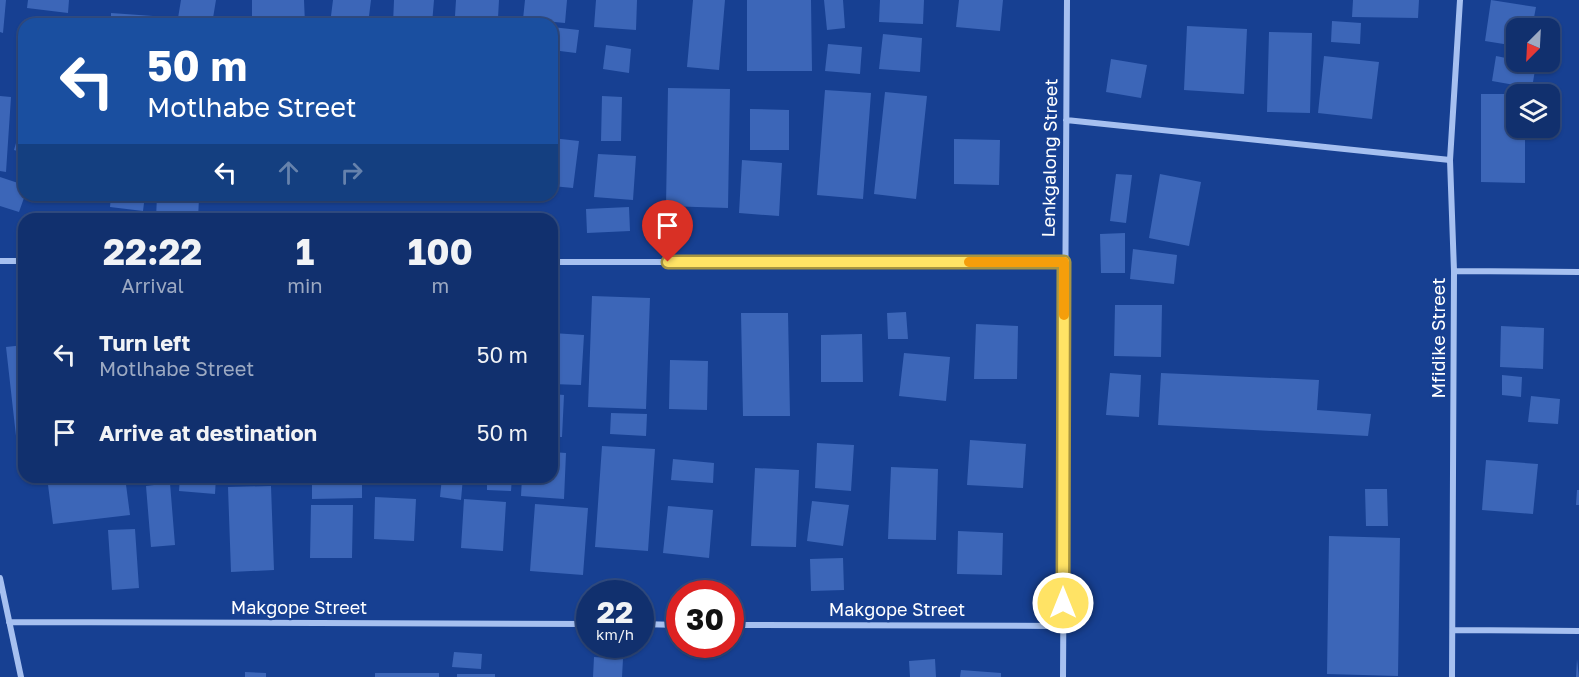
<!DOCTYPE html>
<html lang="en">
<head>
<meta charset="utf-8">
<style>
	body { margin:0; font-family:"Golos Text",sans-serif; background:#1e3c76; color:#f1f3f6; height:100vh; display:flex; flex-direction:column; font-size:22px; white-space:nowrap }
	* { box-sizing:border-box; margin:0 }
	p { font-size:20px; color:#9ca9c2 }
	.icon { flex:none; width:33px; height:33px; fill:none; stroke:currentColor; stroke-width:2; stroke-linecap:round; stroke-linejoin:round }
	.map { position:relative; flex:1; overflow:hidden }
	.panel { position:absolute; left:18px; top:213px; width:540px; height:270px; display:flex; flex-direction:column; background:#11306e; border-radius:18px; box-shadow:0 2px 4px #0004,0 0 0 2px #304b81 }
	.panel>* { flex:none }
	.top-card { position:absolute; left:18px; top:18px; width:540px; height:183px; border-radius:18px; box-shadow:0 2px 4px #0004,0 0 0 2px #304b81; background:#1a4fa0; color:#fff; overflow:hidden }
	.needle { width:39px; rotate:204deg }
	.buttons { position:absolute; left:1506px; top:18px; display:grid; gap:12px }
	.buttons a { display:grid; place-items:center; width:54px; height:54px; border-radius:12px; background:#11306e; box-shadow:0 2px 4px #0004,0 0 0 2px #304b81; font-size:30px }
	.speed { position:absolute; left:576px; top:580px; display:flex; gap:12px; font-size:30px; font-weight:700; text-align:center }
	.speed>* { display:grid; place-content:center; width:78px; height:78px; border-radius:50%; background:#11306e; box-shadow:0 2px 4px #0004,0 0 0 2px #304b81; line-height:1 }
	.speed small { font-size:15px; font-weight:400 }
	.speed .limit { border:9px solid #d22; background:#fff; color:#111 }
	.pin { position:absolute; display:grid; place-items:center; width:51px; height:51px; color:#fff; margin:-62px -26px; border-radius:50% 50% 50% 0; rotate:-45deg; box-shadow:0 0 6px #0007 }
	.pin .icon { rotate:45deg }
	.me { position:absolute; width:66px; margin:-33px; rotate:0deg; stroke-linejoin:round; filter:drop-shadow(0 0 4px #0008) }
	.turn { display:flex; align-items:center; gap:21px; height:126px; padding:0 30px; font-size:27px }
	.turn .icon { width:78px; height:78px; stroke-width:2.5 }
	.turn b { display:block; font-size:42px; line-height:51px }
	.lanes { display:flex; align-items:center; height:57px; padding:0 30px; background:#0003; justify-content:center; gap:30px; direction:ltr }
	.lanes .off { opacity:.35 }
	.eta { display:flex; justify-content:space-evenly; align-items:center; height:102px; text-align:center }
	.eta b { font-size:36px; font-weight:700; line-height:42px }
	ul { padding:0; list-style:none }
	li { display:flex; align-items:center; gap:18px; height:78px; padding:0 30px }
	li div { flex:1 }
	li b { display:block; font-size:22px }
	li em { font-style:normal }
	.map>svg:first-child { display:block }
</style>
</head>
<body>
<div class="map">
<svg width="1579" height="677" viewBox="0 0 1579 677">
	<rect width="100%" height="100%" fill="#174092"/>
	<path fill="#3c66b8" d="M 0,0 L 6,0 L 3,33 L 0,32 Z
		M 28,0 L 69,0 L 68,13 L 27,8 Z
		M 181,0 L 216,0 L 212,24 L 177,24 Z
		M 252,0 L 304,0 L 305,24 L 252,24 Z
		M 333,0 L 371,0 L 368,24 L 330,24 Z
		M 394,0 L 434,0 L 432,24 L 393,24 Z
		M 456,0 L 499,0 L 498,18 L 455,16 Z
		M 525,0 L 567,0 L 565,23 L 523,19 Z
		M 596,0 L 637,0 L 636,30 L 594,27 Z
		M 693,0 L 725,0 L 719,70 L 687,67 Z
		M 747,0 L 811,0 L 812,71 L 747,71 Z
		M 824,0 L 843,0 L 845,28 L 827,30 Z
		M 880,0 L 924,0 L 923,24 L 879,22 Z
		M 959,0 L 1003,0 L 1000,31 L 956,27 Z
		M 1353,0 L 1419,0 L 1418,18 L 1352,17 Z
		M 1491,0 L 1536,7 L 1532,28 L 1516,28 L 1516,46 L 1485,41 Z
		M 111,13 L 153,16 L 152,24 L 111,24 Z
		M 1332,21 L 1361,23 L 1360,44 L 1331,42 Z
		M 1187,26 L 1247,29 L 1244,94 L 1184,90 Z
		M 552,27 L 579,30 L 576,53 L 552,50 Z
		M 1269,32 L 1312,33 L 1310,113 L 1267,112 Z
		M 883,34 L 922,38 L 920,72 L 879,69 Z
		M 828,44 L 862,47 L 860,74 L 825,71 Z
		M 606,45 L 631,49 L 629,73 L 603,69 Z
		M 1324,56 L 1379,62 L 1372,119 L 1318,113 Z
		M 1496,56 L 1536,64 L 1532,88 L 1492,81 Z
		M 1111,59 L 1147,65 L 1141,98 L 1106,92 Z
		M 668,88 L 730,89 L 728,208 L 666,206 Z
		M 825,90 L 871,93 L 863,199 L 817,195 Z
		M 885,92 L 927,96 L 916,199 L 874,194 Z
		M 1481,94 L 1516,94 L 1516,128 L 1525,128 L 1525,183 L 1481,182 Z
		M 1550,95 L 1559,95 L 1559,125 L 1550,125 Z
		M 0,96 L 11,97 L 6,172 L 0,171 Z
		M 602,96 L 622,97 L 621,141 L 601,141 Z
		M 750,109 L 789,110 L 789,150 L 750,150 Z
		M 24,115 L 24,153 L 14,150 Z
		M 552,138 L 579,141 L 573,188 L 552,186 Z
		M 954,139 L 1000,140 L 999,185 L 954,184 Z
		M 598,154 L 636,156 L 633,200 L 594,197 Z
		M 742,160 L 782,163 L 779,216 L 739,213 Z
		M 1116,174 L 1132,175 L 1126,223 L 1110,221 Z
		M 1160,174 L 1201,182 L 1189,246 L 1149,238 Z
		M 0,177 L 24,185 L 25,195 L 19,212 L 0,206 Z
		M 111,195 L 145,195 L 143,211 L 110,207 Z
		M 157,195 L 219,195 L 219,198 L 199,198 L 198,219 L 156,219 Z
		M 376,195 L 424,195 L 424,202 L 376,198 Z
		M 629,207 L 630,231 L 587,233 L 586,209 Z
		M 1125,233 L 1125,273 L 1101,273 L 1100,234 Z
		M 1133,249 L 1177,255 L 1174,284 L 1130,279 Z
		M 592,296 L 650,298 L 646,409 L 588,407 Z
		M 1115,305 L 1162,305 L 1161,357 L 1114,356 Z
		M 906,312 L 908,339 L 888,339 L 887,313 Z
		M 741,313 L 788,313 L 790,416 L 743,416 Z
		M 976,324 L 1018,326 L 1017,379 L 974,379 Z
		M 1501,326 L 1544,328 L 1543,369 L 1500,367 Z
		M 552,333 L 584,335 L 581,385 L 552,384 Z
		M 862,334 L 863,382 L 821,382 L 821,335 Z
		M 24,345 L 24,435 L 16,436 L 6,347 Z
		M 904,353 L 950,357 L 946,401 L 899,396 Z
		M 670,360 L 708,361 L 707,410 L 669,409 Z
		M 1110,373 L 1141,375 L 1139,417 L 1106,415 Z
		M 1161,373 L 1319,380 L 1317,410 L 1371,414 L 1368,436 L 1158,425 Z
		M 1502,375 L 1522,377 L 1521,397 L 1502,395 Z
		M 552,394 L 564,395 L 562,437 L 552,437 Z
		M 1531,396 L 1560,399 L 1558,424 L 1528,422 Z
		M 611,413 L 647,414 L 646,436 L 610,434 Z
		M 970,440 L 1026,444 L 1023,488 L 967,485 Z
		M 817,443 L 854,445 L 851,491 L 815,488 Z
		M 602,446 L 655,449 L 648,551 L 595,547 Z
		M 552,452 L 566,453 L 564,499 L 521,496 L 522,477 L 552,477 Z
		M 673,459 L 714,463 L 713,483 L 671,480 Z
		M 1486,460 L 1538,464 L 1533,514 L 1482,510 Z
		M 891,467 L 938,469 L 936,540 L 888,539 Z
		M 755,468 L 799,470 L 796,547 L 751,546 Z
		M 47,477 L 125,477 L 130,515 L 53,524 Z
		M 180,477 L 216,477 L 215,494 L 179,491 Z
		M 312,477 L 362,477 L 362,498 L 312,499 Z
		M 376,477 L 424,477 L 424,485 L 376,484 Z
		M 442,477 L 463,477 L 461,500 L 440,497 Z
		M 487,477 L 512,477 L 511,491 L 487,490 Z
		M 170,483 L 175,545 L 151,547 L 146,486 Z
		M 271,486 L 274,570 L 231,572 L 228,487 Z
		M 1365,489 L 1387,489 L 1388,526 L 1366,526 Z
		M 1577,490 L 1579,490 L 1579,505 L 1576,505 Z
		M 375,497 L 416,499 L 414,541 L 374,539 Z
		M 464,499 L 506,502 L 503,551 L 461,548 Z
		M 812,501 L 849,505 L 843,546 L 807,541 Z
		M 535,504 L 588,508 L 583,575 L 530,571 Z
		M 311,505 L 353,505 L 352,558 L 310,558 Z
		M 668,506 L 713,510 L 709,558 L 663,553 Z
		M 135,529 L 139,588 L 112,590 L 108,530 Z
		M 958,531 L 1003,533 L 1002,575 L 957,574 Z
		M 1329,536 L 1400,538 L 1398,676 L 1327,674 Z
		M 843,558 L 844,590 L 811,591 L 810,559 Z
		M 454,652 L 482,654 L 481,669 L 452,667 Z
		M 594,657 L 623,659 L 622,677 L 593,677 Z
		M 935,659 L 936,677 L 910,677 L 909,661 Z
		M 1577,659 L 1579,677 L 1576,677 Z
		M 961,670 L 1001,673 L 1001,677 L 960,677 Z
		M 245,672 L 266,673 L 266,677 L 245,677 Z
		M 375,673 L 439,673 L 439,677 L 375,677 Z
		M 457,674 L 495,674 L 495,677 L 457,677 Z"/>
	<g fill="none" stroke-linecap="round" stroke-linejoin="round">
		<path stroke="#a6c0f0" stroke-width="6" d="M 1066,120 L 1450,160
			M 0,261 L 24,261
			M 552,262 L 1064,262
			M 1454,271 L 1579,272
			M 0,578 L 21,677
			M 9,622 L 590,624
			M 640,624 L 680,625
			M 730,625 L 1063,626
			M 1453,630 L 1579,631
			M 1063,677 L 1067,0
			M 1452,677 L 1454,271 L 1450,160 L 1460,0"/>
	</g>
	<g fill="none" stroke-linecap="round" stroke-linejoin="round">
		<g stroke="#a69442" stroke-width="15">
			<path id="route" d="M 668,262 L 1064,262 L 1063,603"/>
		</g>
		<use href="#route" stroke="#ffe365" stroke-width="10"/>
		<path stroke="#f59e0b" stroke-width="10" d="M 969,262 L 1064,262 L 1064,315"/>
	</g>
	<g text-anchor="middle" stroke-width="4.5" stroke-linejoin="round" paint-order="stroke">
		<g font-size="18" fill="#fff" stroke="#174092">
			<text transform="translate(1050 158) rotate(-89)" y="6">Lenkgalong Street</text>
			<text transform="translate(1439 338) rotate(-90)" y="6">Mfidike Street</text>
			<text x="299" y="614">Makgope Street</text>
			<text x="897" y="616">Makgope Street</text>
		</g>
	</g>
</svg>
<div class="buttons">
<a><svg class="needle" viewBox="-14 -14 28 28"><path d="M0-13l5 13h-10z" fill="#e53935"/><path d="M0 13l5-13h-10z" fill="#9ca9c2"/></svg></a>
<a><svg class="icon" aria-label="layers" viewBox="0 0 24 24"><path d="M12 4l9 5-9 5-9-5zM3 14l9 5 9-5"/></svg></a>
</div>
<div class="speed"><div>22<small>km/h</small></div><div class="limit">30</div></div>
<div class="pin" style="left:668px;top:262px;background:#d93025"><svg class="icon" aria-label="arrive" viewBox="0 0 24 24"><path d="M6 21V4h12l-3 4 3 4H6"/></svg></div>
<svg class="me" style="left:1063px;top:603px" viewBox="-20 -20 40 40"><circle r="17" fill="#ffe365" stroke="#fff" stroke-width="3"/><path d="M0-11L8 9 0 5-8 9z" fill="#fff"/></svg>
<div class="top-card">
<div class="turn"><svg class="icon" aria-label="left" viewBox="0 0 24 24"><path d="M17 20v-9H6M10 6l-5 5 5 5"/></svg><div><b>50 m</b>Motlhabe Street</div></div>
<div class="lanes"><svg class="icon" aria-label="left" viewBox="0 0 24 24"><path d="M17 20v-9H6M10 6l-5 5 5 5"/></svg><svg class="icon off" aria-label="ahead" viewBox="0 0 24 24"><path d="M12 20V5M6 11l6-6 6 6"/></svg><svg class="icon off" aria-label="right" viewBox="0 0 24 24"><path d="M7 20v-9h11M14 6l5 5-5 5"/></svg></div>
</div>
<section class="panel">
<div class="eta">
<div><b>22:22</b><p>Arrival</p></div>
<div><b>1</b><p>min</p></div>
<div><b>100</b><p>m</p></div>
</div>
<ul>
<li><svg class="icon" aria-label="left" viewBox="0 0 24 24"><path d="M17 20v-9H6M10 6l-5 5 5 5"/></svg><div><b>Turn left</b><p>Motlhabe Street</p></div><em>50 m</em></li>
<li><svg class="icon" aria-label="arrive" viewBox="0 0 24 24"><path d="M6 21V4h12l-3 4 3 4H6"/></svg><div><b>Arrive at destination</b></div><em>50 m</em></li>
</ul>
</section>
</div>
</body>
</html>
